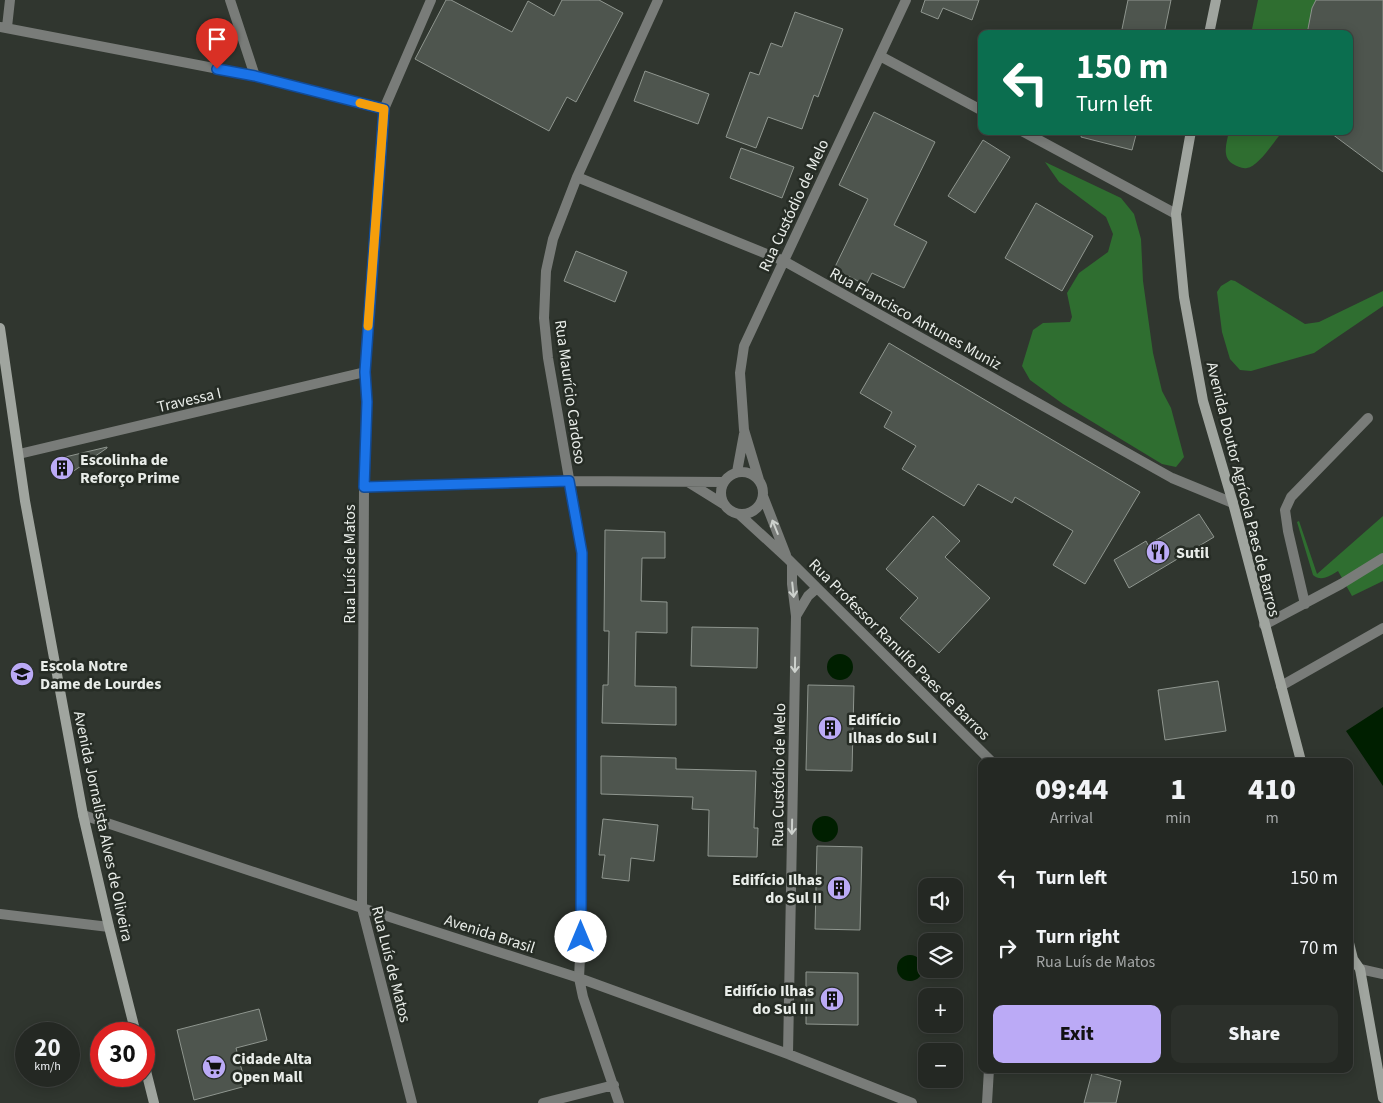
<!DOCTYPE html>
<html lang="en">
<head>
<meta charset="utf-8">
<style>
	body { margin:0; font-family:"Source Sans 3",sans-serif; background:#2c302b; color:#f1f3f6; height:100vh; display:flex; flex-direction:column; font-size:19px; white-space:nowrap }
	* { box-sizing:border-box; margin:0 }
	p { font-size:16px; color:#a3a6a6 }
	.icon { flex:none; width:28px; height:28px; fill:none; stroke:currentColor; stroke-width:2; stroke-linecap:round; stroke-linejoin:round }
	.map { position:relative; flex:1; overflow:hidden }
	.sheet { position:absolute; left:978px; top:758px; width:375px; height:315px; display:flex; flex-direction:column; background:#242823; border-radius:10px; box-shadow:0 2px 12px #0003,0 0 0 1px #414441 }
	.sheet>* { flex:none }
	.top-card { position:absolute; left:978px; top:30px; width:375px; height:105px; border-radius:10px; box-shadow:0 2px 12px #0003,0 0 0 1px #414441; background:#0b6e4f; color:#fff; overflow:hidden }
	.controls { position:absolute; left:918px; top:878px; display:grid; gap:10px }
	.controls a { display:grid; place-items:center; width:45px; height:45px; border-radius:10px; background:#242823; box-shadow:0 2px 12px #0003,0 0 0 1px #414441; font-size:25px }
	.speed { position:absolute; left:15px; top:1022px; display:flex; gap:10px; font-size:25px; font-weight:700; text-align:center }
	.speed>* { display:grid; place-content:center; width:65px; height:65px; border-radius:50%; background:#242823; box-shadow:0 2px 12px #0003,0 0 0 1px #414441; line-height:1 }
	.speed small { font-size:12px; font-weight:400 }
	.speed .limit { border:8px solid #d22; background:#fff; color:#111 }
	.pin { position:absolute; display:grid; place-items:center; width:42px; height:42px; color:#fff; margin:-51px -21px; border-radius:50% 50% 50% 0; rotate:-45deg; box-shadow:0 0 5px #0007 }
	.pin .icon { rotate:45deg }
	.me { position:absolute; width:55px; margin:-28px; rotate:0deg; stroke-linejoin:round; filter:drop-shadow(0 0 4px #0008) }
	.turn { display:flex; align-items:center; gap:18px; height:105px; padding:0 15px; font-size:22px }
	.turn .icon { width:65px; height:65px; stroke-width:2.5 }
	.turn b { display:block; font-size:35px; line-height:42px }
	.eta { display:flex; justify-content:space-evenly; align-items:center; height:85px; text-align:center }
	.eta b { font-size:30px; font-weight:800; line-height:35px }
	.button { display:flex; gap:10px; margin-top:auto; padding:10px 15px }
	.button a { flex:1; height:58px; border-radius:10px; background:#bbaaf6; color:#111; font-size:20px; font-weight:800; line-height:58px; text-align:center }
	.button a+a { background:#2c302b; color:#f1f3f6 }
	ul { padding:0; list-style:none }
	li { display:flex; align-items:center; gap:15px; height:70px; padding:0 15px }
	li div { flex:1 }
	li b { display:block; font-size:19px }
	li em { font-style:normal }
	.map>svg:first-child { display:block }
</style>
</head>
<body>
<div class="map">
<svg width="1383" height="1103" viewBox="0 0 1383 1103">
	<rect width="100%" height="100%" fill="#30362f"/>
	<path fill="#2f6e30" d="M 1258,0 L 1316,0 L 1312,8 L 1307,34 L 1251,34 Z
		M 1229,131 L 1283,131 C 1275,140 1259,166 1247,168 C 1242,169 1237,166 1233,164 C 1221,157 1227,142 1229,131 Z
		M 1045,162 L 1121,198 L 1134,214 L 1141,239 L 1143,281 L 1153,353 L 1162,391 L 1171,408 L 1184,457 L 1176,467 L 1162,464 L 1063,404 L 1030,380 L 1022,366 L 1033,330 L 1043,323 L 1070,322 L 1072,317 L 1067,293 L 1079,273 L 1108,252 L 1113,234 L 1106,217 L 1059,182 Z
		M 1231,280 L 1235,281 L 1305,324 L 1319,322 L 1383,291 L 1383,306 L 1314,353 L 1251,371 L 1240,370 L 1230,359 L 1222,332 L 1217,292 L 1221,286 Z
		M 1383,516 L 1383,581 L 1352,596 L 1338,571 C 1330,576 1321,582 1313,575 L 1297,522 L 1299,521 L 1317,574 Z"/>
	<path fill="#001f00" d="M827 667a13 13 0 1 1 26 0a13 13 0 1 1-26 0Z
		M 1383,707 L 1383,786 L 1346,731 Z
		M812 829a13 13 0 1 1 26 0a13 13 0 1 1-26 0Z
		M897 968a13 13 0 1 1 26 0a13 13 0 1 1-26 0Z"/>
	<path fill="#4e554e" stroke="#8f968f" d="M 446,0 L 451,0 L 512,32 L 528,1 L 554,16 L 562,0 L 599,0 L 623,13 L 576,102 L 567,97 L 549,131 L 415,59 Z
		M 925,0 L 979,0 L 972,20 L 943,8 L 938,19 L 921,12 Z
		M 1128,0 L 1171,0 L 1164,34 L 1121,34 Z
		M 1316,0 L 1383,0 L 1383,172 L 1328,131 L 1349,131 L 1349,34 L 1307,34 L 1312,8 Z
		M 795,12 L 843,29 L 818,97 L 814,95 L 802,129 L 768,117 L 756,148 L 726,137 L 750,72 L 759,75 L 771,43 L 782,47 Z
		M 645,71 L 709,94 L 698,124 L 634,101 Z
		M 874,112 L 935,142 L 894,225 L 927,242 L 904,288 L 872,273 L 866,285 L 834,269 L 868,199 L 839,185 Z
		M 1082,131 L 1137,131 L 1132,150 L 1081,137 Z
		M 983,140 L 1010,157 L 975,213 L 948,196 Z
		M 741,148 L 794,167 L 782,198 L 730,178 Z
		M 1036,203 L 1093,236 L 1062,291 L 1005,258 Z
		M 576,251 L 627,272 L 615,302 L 564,281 Z
		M 889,343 L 1140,492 L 1085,584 L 1053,565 L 1073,531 L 1015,497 L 1012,503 L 978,484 L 964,506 L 902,469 L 916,446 L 884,427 L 892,412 L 860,393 Z
		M 107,447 L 107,448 L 65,477 L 61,458 Z
		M 1199,514 L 1214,537 L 1129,588 L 1114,560 L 1146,541 L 1148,545 Z
		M 933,516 L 960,541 L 945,557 L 990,598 L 939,653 L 900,618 L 918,598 L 886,569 Z
		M 605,530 L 665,532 L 665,558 L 642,558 L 641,601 L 667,602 L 667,633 L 636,632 L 635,686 L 676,687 L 676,725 L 602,723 L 603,685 L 608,685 L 609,631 L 604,631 Z
		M 692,627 L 758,628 L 757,668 L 691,666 Z
		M 1218,681 L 1226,731 L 1165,740 L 1158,690 Z
		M 808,685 L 854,686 L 852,771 L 806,770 Z
		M 601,756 L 676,758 L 676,769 L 756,771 L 754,828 L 758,828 L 757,857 L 708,856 L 709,810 L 692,809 L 693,797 L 601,794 Z
		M 603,819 L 658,825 L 654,861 L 631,858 L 629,881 L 602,878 L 605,855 L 599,855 Z
		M 817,846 L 862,847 L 860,930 L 815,929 Z
		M 806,972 L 858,973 L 858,1025 L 806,1024 Z
		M 259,1009 L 267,1040 L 236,1048 L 246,1086 L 194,1100 L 177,1030 Z
		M 1092,1073 L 1121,1081 L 1116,1103 L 1084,1103 Z"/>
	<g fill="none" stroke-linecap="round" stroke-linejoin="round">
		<path stroke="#797c79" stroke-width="10" d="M 1305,604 L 1288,531 L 1285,510 L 1291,497 L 1368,418
			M 1264,625 L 1341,584 L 1383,558
			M 1281,686 L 1383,628"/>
		<path stroke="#797c79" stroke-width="10" d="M 230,0 L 255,76
			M 0,27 L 255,76 L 384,109
			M 7,27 L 10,0
			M 880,56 L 981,110
			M 1022,131 L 1176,214
			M 577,177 L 784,261 L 1172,478 L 1233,503
			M 19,454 L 365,372
			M 737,472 L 744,434
			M721 493a21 21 0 1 1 42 0a21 21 0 1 1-42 0Z
			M 759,480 L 744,430 L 740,373 L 744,346 L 906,0
			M 688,482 L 725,505
			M 364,487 L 569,481 L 724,482
			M 763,496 L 786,555
			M 739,514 L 787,558 L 991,761
			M 796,616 L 808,596 L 817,588
			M 83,815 L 362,908 L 579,978 L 788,1054 L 912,1103
			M 0,914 L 109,927
			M 1360,969 L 1383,974
			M 788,1054 L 796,616 L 792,584 L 792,564
			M 412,1103 L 362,908 L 364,487 L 367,401 L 365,372 L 384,109 L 431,0
			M 543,1103 L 614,1085
			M 619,1103 L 583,997 L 579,978 L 581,937 L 582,553 L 548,358 L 544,318 L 546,271 L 553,239 L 577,177 L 658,0
			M 987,1103 L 989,1069"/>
		<path stroke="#a0a59f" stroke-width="10" d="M 1209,34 L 1216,0
			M 1191,131 L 1176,214 L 1184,297 L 1203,401 L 1233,503 L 1301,761
			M 0,328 L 25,501 L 83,815 L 109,927 L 136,1034
			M 1349,943 L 1353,959 L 1360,969 L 1383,1098
			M 144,1063 L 154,1103"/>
	</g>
	<defs><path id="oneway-shaft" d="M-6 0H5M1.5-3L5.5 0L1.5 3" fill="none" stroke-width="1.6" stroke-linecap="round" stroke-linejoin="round" transform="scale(1.25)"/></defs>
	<g stroke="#cdd1cd">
		<use href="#oneway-shaft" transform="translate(775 527) rotate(-112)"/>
		<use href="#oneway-shaft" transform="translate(793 590) rotate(84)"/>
		<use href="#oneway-shaft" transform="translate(795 665) rotate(91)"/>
		<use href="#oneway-shaft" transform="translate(792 827) rotate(91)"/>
	</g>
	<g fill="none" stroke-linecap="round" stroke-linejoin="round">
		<g stroke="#114b97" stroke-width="12">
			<path id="route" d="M 217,69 L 255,76 L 384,109 L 365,372 L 367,402 L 364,487 L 569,481 L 582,553 L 581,937"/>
		</g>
		<use href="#route" stroke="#1a73e8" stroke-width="9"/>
		<path stroke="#f59e0b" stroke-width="9" d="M 360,103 L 384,109 L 368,326"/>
	</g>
	<defs>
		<g id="building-disc" transform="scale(1.25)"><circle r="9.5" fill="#bbaaf6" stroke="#262c25"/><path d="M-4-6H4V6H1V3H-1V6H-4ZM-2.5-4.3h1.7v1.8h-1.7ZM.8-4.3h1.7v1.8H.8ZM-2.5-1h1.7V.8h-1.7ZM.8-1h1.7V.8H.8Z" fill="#111"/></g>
		<g id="restaurant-disc" transform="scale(1.25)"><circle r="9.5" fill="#bbaaf6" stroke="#262c25"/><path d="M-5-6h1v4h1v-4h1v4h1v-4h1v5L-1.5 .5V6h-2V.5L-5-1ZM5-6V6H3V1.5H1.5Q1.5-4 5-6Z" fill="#111"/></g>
		<g id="school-disc" transform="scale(1.25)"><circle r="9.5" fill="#bbaaf6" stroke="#262c25"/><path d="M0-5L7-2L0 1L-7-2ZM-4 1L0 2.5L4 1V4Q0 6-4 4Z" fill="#111"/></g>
		<g id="supermarket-disc" transform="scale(1.25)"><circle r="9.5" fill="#bbaaf6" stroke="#262c25"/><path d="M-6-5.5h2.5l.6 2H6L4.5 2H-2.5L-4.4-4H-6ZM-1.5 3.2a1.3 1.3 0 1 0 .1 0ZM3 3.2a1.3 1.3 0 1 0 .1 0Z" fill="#111"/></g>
	</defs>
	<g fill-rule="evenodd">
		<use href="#building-disc" x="62" y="468"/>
		<use href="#restaurant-disc" x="1158" y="552"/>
		<use href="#school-disc" x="22" y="674"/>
		<use href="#building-disc" x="830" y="728"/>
		<use href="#building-disc" x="839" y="888"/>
		<use href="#building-disc" x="832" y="999"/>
		<use href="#supermarket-disc" x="214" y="1067"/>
	</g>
	<g text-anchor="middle" stroke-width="5" stroke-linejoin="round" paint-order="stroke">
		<g font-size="16" fill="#e9ede9" stroke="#262c25">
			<text transform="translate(793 205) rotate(-65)" y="6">Rua Custódio de Melo</text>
			<text transform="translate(916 318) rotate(29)" y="6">Rua Francisco Antunes Muniz</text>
			<text transform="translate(571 392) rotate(82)" y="6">Rua Maurício Cardoso</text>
			<text transform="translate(189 399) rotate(-13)" y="6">Travessa I</text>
			<text transform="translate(1244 489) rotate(76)" y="6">Avenida Doutor Agrícola Paes de Barros</text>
			<text transform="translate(349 564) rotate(-90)" y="6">Rua Luís de Matos</text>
			<text transform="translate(900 649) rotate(45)" y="6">Rua Professor Ranulfo Paes de Barros</text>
			<text transform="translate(778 775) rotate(-89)" y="6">Rua Custódio de Melo</text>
			<text transform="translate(104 826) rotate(78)" y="6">Avenida Jornalista Alves de Oliveira</text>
			<text transform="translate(490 933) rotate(18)" y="6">Avenida Brasil</text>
			<text transform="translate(392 964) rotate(76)" y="6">Rua Luís de Matos</text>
		</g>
		<g font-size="16" font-weight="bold" fill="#e9ede9" stroke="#262c25" text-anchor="start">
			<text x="80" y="465">Escolinha de<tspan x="80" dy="18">Reforço Prime</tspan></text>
			<text x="1176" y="558">Sutil</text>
			<text x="40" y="671">Escola Notre<tspan x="40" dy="18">Dame de Lourdes</tspan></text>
			<text x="848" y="725">Edifício<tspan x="848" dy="18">Ilhas do Sul I</tspan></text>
			<text x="822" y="885" text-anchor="end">Edifício Ilhas<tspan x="822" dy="18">do Sul II</tspan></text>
			<text x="814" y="996" text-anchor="end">Edifício Ilhas<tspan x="814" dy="18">do Sul III</tspan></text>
			<text x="232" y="1064">Cidade Alta<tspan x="232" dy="18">Open Mall</tspan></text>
		</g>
	</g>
</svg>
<div class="controls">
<a><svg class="icon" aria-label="sound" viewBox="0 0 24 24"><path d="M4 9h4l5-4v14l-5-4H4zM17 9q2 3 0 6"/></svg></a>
<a><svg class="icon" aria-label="layers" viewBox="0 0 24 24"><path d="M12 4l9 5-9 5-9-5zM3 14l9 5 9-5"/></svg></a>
<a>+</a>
<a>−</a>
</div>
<div class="speed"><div>20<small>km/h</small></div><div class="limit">30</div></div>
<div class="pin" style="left:217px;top:69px;background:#d93025"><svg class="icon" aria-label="arrive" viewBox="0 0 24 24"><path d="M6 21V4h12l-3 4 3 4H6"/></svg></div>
<svg class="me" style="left:581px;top:937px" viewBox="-20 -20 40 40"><circle r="19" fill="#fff"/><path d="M0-13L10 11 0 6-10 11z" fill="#1a73e8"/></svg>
<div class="top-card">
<div class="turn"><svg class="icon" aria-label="left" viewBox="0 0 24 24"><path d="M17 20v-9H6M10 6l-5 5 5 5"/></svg><div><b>150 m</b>Turn left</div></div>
</div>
<section class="sheet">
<div class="eta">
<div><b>09:44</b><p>Arrival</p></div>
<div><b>1</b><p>min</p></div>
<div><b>410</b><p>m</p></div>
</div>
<ul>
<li><svg class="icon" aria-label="left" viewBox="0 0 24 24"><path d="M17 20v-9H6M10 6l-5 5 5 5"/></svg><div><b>Turn left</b></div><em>150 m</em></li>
<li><svg class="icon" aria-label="right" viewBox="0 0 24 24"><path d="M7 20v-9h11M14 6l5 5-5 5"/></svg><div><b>Turn right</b><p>Rua Luís de Matos</p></div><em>70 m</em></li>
</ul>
<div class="button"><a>Exit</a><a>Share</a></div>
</section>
</div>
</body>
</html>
